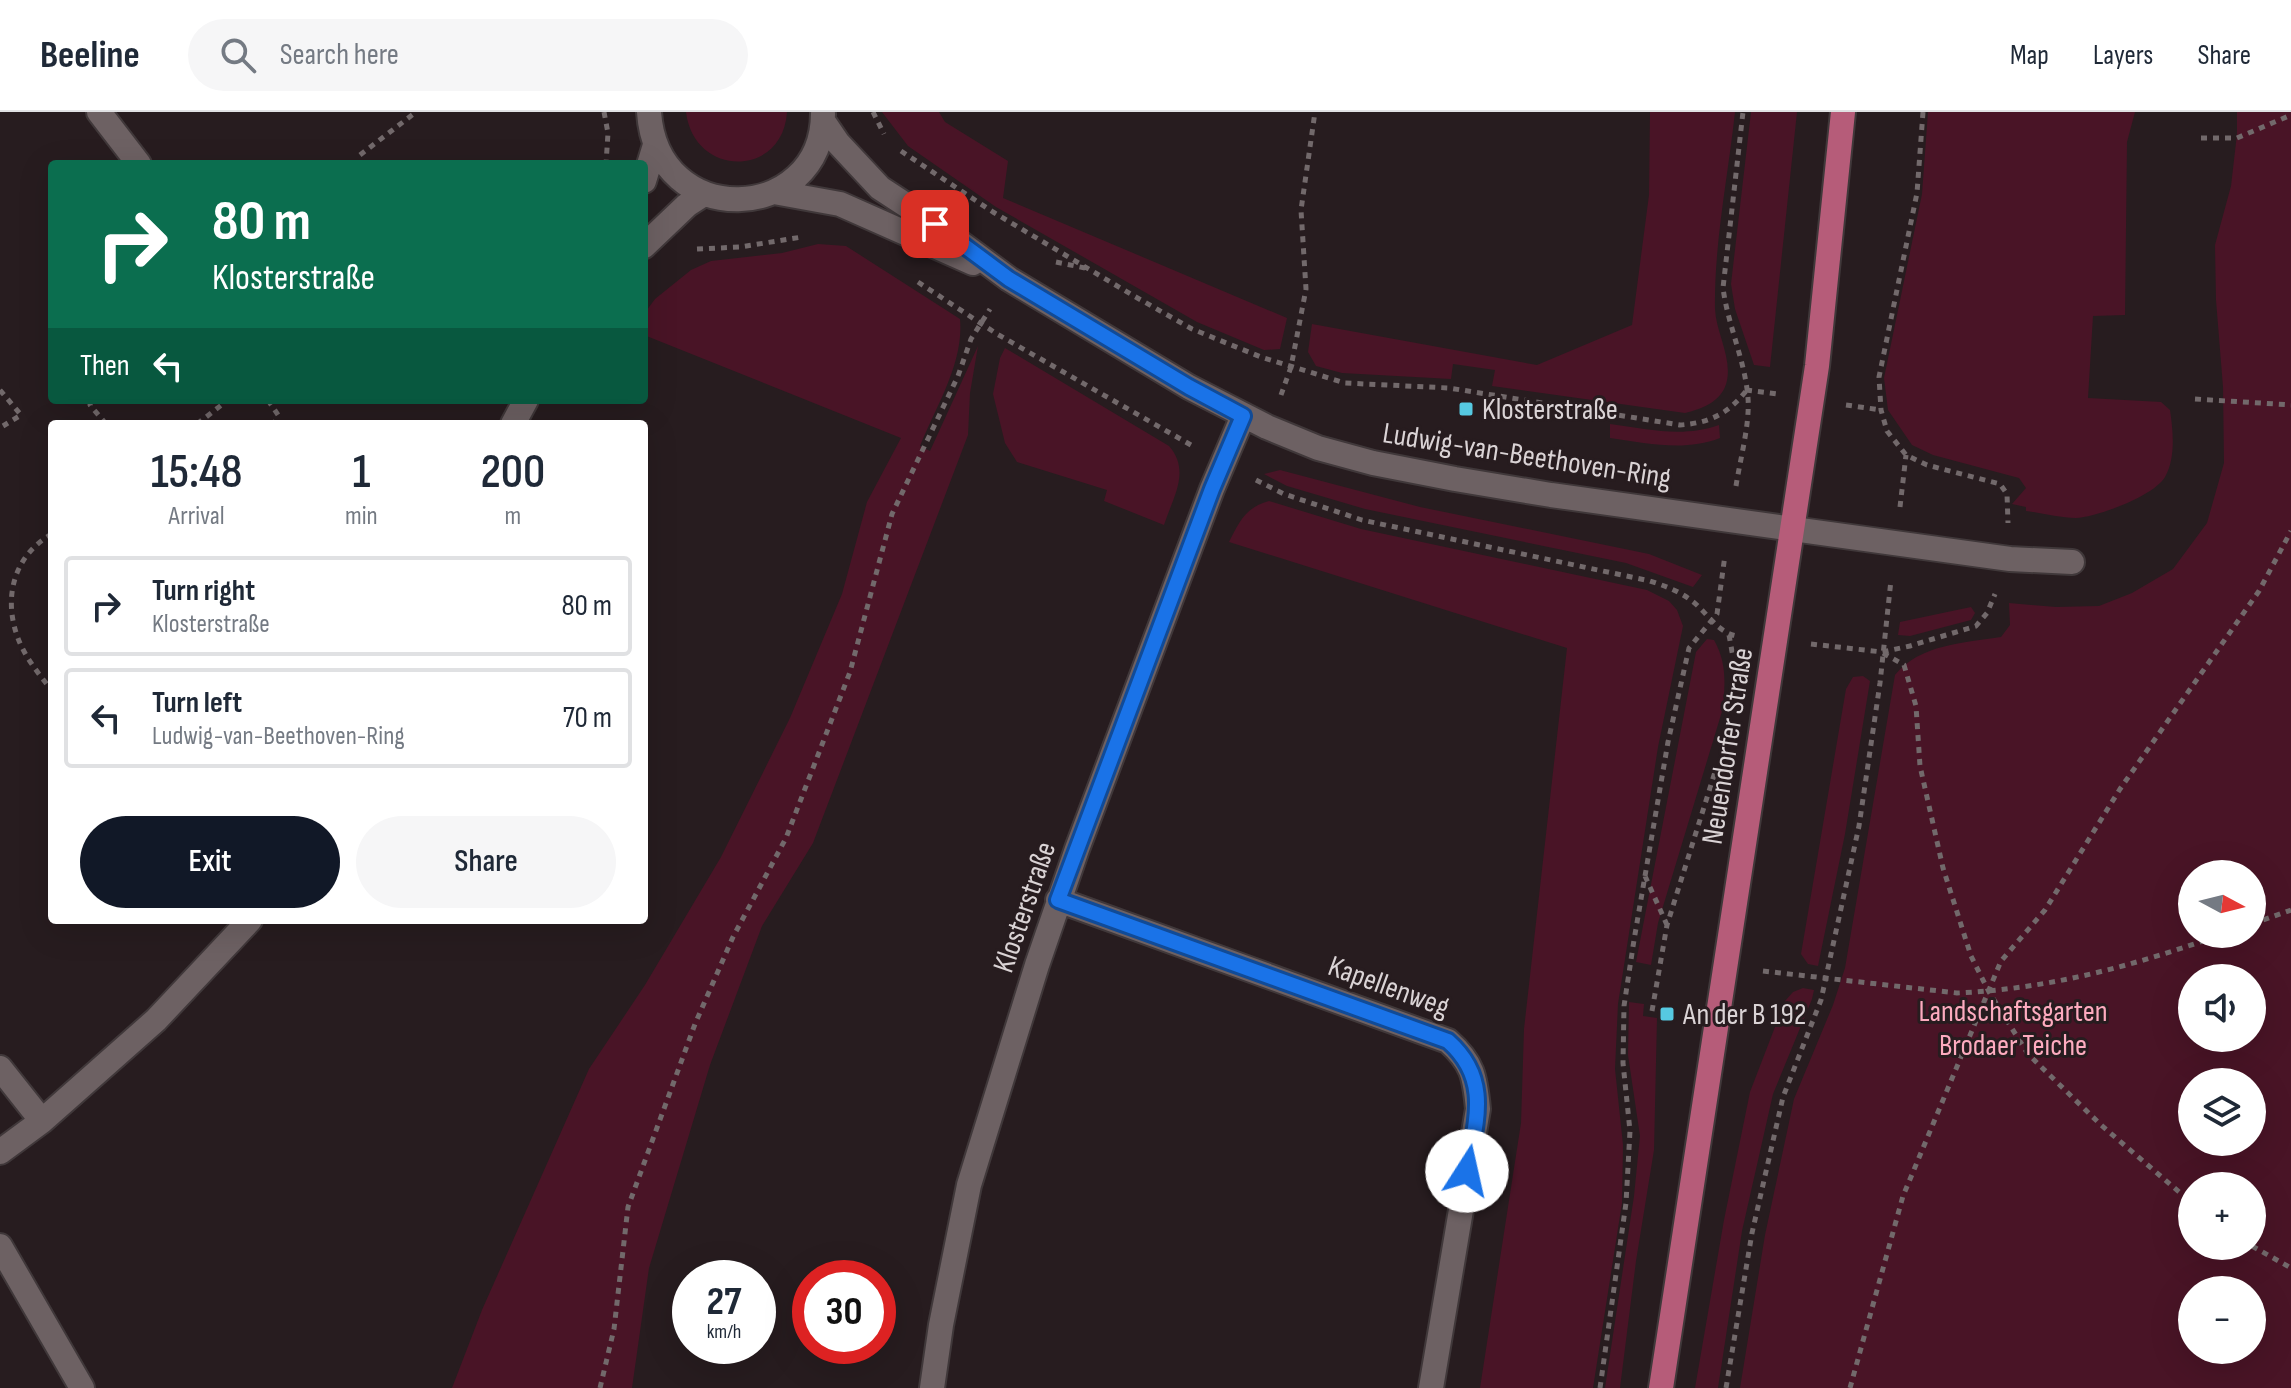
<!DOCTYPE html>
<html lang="en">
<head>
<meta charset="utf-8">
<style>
	body { margin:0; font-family:"Sofia Sans Condensed",sans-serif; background:#f6f6f7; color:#1f2937; height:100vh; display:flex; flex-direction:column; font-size:30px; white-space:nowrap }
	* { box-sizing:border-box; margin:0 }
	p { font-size:26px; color:#747a83 }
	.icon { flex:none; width:44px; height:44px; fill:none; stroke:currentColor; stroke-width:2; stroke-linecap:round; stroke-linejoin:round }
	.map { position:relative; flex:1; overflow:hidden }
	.details { position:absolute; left:48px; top:308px; width:600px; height:504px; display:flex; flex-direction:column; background:#fff; border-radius:8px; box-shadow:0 8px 32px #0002 }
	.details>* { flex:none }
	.banner { position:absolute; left:48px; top:48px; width:600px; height:244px; border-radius:8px; box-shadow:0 8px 32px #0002; background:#0b6e4f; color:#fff; overflow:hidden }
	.needle { width:52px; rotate:97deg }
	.controls { position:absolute; left:2178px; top:748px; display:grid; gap:16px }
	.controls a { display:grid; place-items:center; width:88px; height:88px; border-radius:50%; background:#fff; box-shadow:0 8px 32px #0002; font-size:40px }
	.speed { position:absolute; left:672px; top:1148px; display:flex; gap:16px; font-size:40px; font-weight:700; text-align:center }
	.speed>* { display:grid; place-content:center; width:104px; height:104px; border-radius:50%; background:#fff; box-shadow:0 8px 32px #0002; line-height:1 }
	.speed small { font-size:20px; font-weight:400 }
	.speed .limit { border:12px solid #d22; background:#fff; color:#111 }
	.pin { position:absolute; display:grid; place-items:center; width:68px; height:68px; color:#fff; margin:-34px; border-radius:16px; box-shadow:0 4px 12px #0006 }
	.me { position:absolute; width:88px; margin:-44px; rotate:10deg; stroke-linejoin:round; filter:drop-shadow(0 0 6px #0008) }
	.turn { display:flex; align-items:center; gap:28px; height:168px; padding:0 32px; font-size:36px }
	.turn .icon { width:104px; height:104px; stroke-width:2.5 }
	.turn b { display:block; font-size:56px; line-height:68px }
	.then { display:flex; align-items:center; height:76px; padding:0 32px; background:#0003; gap:16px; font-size:30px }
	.eta { display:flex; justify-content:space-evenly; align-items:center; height:136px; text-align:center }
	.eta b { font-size:48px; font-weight:600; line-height:56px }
	.button { display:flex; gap:16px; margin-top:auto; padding:16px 32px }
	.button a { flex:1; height:92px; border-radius:48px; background:#111827; color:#fff; font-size:32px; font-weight:600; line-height:92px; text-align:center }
	.button a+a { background:#f6f6f7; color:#1f2937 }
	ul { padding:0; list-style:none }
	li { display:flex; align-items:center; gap:24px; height:100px; margin:0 16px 12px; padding:0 16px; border:4px solid #e0e1e3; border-radius:8px }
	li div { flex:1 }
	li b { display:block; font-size:30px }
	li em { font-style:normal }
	header { display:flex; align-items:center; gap:48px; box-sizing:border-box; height:112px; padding:0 40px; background:#fff; border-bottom:2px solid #e0e1e3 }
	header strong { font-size:38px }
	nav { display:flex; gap:44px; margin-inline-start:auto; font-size:28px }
	.search { width:560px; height:72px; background:#f6f6f7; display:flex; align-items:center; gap:20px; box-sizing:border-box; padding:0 28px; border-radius:44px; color:#747a83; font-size:30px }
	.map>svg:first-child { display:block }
</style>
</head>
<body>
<header>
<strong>Beeline</strong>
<div class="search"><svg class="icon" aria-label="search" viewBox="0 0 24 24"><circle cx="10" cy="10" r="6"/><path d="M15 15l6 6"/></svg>Search here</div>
<nav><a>Map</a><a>Layers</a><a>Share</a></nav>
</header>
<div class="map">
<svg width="2291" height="1276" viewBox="0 0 2291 1276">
	<rect width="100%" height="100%" fill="#271c1f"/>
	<path fill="#491426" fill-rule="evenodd" d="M 686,0 L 787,0 C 783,66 694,66 686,0 Z
		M 882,0 L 939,0 L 945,10 L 1008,49 L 1003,86 L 1287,206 L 1280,237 L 1264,238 L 1197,210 L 996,95 L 908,34 Z
		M 1650,0 L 1735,0 C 1728,65 1714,131 1715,197 C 1716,222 1735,250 1725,275 C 1718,291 1701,297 1685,301 L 1492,274 L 1495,258 L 1453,252 L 1451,267 L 1342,261 L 1316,254 L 1308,240 L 1312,212 L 1537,253 L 1632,213 L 1649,83 Z
		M 1751,0 L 1797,0 L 1770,255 L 1754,253 L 1735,197 L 1731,172 Z
		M 1928,0 L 2135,0 L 2127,30 L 2125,203 L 2093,204 L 2088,286 L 2161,290 L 2170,298 C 2173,318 2176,346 2165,365 C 2154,384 2097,405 2076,406 C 2060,406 2042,401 2026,399 L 2026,395 L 2012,392 L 2026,376 L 2019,366 L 1933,343 L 1912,333 L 1888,298 L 1884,266 L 1922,82 Z
		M 2237,0 L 2291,0 L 2291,1276 L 1740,1276 L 1765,1123 L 1794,987 L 1833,893 L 1845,856 L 1895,563 C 1920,532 1964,531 2001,525 L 2010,513 L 2009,491 L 2056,495 L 2099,494 L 2132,481 L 2173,457 L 2207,411 L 2224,351 L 2223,275 L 2216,188 L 2215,133 L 2231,74 L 2237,22 ZM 2252,762 L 2252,822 L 2192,822 L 2192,762 ZM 2192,866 L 2252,866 L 2252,926 L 2192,926 ZM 2192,970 L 2252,970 L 2252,1030 L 2192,1030 ZM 2192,1074 L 2252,1074 L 2252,1134 L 2192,1134 ZM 2192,1178 L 2252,1178 L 2252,1238 L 2192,1238 Z
		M 818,132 L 846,134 L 960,207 C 964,251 936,294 920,334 L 930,339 L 978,234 L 970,281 L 968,323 L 813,731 L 762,814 L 710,953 L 649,1156 L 632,1276 L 452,1276 L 482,1198 L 589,957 L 645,873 L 721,745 L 790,606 L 842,482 L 867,390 L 901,326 L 644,223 L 644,202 L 655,187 L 691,158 L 711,149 L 782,141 Z
		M 1005,236 L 1169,334 C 1191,359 1173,385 1164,413 L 1104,389 L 1107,378 L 1017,350 L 1005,331 L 993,282 L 1000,246 Z
		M 1610,312 C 1648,317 1682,326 1719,313 L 1720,326 C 1684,340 1647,331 1610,326 Z
		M 1280,358 L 1420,395 L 1649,442 L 1702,463 L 1693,475 L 1626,451 L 1365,397 L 1287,374 L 1264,362 Z
		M 1269,389 L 1361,417 L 1647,478 L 1669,489 L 1677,498 L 1683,514 L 1658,635 L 1618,892 L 1615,957 L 1623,1033 L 1622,1091 L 1593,1276 L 1480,1276 L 1521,1011 L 1524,917 L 1567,536 L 1229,430 C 1239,410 1246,395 1269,389 Z
		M 1971,495 L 1975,501 L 1971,508 L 1910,524 L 1898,523 L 1900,510 Z
		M 1707,527 L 1714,528 C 1727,551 1725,571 1723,596 L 1658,811 L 1651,853 L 1636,850 L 1696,540 Z
		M 1863,564 L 1870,569 L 1845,722 L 1818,854 L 1808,852 L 1801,842 L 1846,577 L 1853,565 Z
		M 1803,876 L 1814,878 L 1812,887 L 1773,982 L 1742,1119 L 1718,1276 L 1695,1276 L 1724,1108 L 1750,980 L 1785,889 L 1793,880 Z
		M 1629,890 L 1644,892 L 1643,904 L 1657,906 L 1654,1038 L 1636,1149 L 1620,1276 L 1605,1276 L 1634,1084 L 1640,1024 L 1628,943 Z"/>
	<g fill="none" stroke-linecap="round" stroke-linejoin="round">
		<g stroke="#40383a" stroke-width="28">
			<path id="lane" d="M 1793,417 L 2010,447 L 2072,450"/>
		</g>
		<g stroke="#40383a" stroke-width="28">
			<path id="street" d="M 99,0 L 139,52
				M 649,0 C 657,120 822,112 823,2
				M 823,9 L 838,31 L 880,76 L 935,112 L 1009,167 L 1189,275 L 1267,315 L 1318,336 L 1373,351 L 1455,367 L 1551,383 L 1793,417
				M 644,69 L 655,33
				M 774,80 L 840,92 L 973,151
				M 644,134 L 687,93 L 704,82
				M 513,312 L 526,288
				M 1058,788 L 1448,929 C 1473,951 1475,965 1478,997 L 1431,1276
				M 0,956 L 42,1009
				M 0,1040 L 42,1009 L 156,908 L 250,808
				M 0,1134 L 82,1276
				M 932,1276 L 941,1213 L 969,1073 L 1037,853 L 1077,737 L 1212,377 L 1243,304"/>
		</g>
		<g stroke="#40383a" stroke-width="28">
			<path id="primary" d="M 1661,1276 L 1817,254 L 1843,0"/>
		</g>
		<path stroke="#72696b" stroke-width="5" stroke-dasharray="6 6" stroke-linecap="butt" d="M 604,0 L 608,21 L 606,52
			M 873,0 L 884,22
			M 1923,0 L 1917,81 L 1879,265 L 1881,298 L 1887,319 L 1906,343 L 1927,353 L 2000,372 L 2007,382 L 2008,411
			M 2201,26 L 2237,26 L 2291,3
			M 901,39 L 993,100 L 1134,184 L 1192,217 L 1261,245 L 1345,271 L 1449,276 L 1680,313 C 1709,311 1728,302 1746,279
			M 360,43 L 416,0
			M 697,137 L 740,135 L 802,125
			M 1056,150 L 1085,156
			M 918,170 L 997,222 L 1191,333
			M 0,278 L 21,303 L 3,314
			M 1746,278 L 1777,282
			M 1281,283 L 1291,255 L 1306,177 L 1301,98 L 1315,0
			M 2195,287 L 2291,293
			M 91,288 L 90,293 L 106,312
			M 268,288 L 278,303 L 274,312
			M 1846,293 L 1881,298
			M 197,312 L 228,288
			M 1256,368 L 1284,382 L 1362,408 L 1650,469 C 1665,474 1679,479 1692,489 C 1707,500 1718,522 1738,524
			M 1736,374 C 1740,348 1750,312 1748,286 C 1745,248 1728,214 1723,176 L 1743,0
			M 1900,395 L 1906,343
			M 52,422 C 7,447 1,500 26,543 C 33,555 43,567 52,579
			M 1729,523 L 1733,545
			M 1811,532 L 1882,540 L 1910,534 L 1976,514 L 1987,501 L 1995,482
			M 1883,541 L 1904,553 L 1916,594 L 1920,654 L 1943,756 L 1971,844 L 1989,880 L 2028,942 L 2101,1013 L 2192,1091
			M 1645,764 L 1667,813
			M 2252,812 L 2291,798
			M 1763,859 L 1957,881 C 2050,877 2136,853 2223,822
			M 1652,899 L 1667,813 L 1715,660
			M 2252,1134 L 2291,1156
			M 600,1276 L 614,1217 L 628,1095 L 695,912 L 733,825 L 786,726 L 850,560 L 892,402 L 958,264 L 971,227 L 990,197
			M 1600,1276 L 1626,1091 L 1630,1019 L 1623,951 L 1624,894 L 1634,828 L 1668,630 L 1689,536 L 1717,502 L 1725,443
			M 1726,1276 L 1752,1121 L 1783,985 L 1821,888 L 1859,714 L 1880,571 L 1891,468
			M 1850,1276 L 1903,1084 L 2001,849 L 2045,798 L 2120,677 L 2259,479 L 2291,419"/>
		<use href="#lane" stroke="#6d6163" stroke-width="24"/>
		<use href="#street" stroke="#6d6163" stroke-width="24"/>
		<use href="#primary" stroke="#b65c79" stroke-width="24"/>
	</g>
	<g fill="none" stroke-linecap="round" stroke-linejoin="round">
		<g stroke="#114b97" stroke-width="20">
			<path id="route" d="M 935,112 L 1009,167 L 1189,275 L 1243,304 L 1212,377 L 1058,788 L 1448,929 C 1491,967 1476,1009 1467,1059"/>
		</g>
		<use href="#route" stroke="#1a73e8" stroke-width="14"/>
	</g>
	<g fill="#56c9e1" stroke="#271c1f" stroke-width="3">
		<rect x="1458" y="289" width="16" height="16" rx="4"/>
		<rect x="1659" y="894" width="16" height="16" rx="4"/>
	</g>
	<g text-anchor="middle" stroke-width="6" stroke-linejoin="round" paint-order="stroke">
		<g font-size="30" fill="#dad3d5" stroke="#271c1f" text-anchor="start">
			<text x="1482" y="307">Klosterstraße</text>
			<text x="1683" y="912">An der B 192</text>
		</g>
		<g font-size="30" fill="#dad3d5" stroke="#271c1f">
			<text transform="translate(1527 343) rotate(9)" y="10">Ludwig-van-Beethoven-Ring</text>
			<text transform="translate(1727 634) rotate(-81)" y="10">Neuendorfer Straße</text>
			<text transform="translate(1024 795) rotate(-71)" y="10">Klosterstraße</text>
			<text transform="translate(1389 874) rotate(20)" y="10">Kapellenweg</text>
		</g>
		<g font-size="30" fill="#fdabbf" stroke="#271c1f">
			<text x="2013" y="909">Landschaftsgarten<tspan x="2013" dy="34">Brodaer Teiche</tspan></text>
		</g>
	</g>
</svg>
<div class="controls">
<a><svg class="needle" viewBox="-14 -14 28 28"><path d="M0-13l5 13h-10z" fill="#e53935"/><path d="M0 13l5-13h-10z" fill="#747a83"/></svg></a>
<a><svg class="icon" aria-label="sound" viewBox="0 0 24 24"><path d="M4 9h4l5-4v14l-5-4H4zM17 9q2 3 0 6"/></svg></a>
<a><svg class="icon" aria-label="layers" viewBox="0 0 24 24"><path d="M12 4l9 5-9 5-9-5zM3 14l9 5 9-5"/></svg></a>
<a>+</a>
<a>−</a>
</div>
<div class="speed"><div>27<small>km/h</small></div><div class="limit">30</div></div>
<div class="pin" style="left:935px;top:112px;background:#d93025"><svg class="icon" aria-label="arrive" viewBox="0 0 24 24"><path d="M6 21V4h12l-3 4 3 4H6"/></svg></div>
<svg class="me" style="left:1467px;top:1059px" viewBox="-20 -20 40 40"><circle r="19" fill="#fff"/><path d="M0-13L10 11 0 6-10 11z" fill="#1a73e8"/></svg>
<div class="banner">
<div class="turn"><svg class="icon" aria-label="right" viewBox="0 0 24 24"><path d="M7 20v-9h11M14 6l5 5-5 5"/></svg><div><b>80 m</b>Klosterstraße</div></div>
<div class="then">Then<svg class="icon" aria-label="left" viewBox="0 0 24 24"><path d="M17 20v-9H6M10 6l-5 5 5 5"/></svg></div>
</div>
<section class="details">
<div class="eta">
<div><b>15:48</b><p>Arrival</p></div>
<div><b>1</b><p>min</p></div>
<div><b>200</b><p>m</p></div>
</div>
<ul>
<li><svg class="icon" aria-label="right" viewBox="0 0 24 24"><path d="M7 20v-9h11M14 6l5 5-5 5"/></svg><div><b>Turn right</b><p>Klosterstraße</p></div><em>80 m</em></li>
<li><svg class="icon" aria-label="left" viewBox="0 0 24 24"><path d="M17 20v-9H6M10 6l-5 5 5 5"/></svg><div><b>Turn left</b><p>Ludwig-van-Beethoven-Ring</p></div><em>70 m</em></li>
</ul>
<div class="button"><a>Exit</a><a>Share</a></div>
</section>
</div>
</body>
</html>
